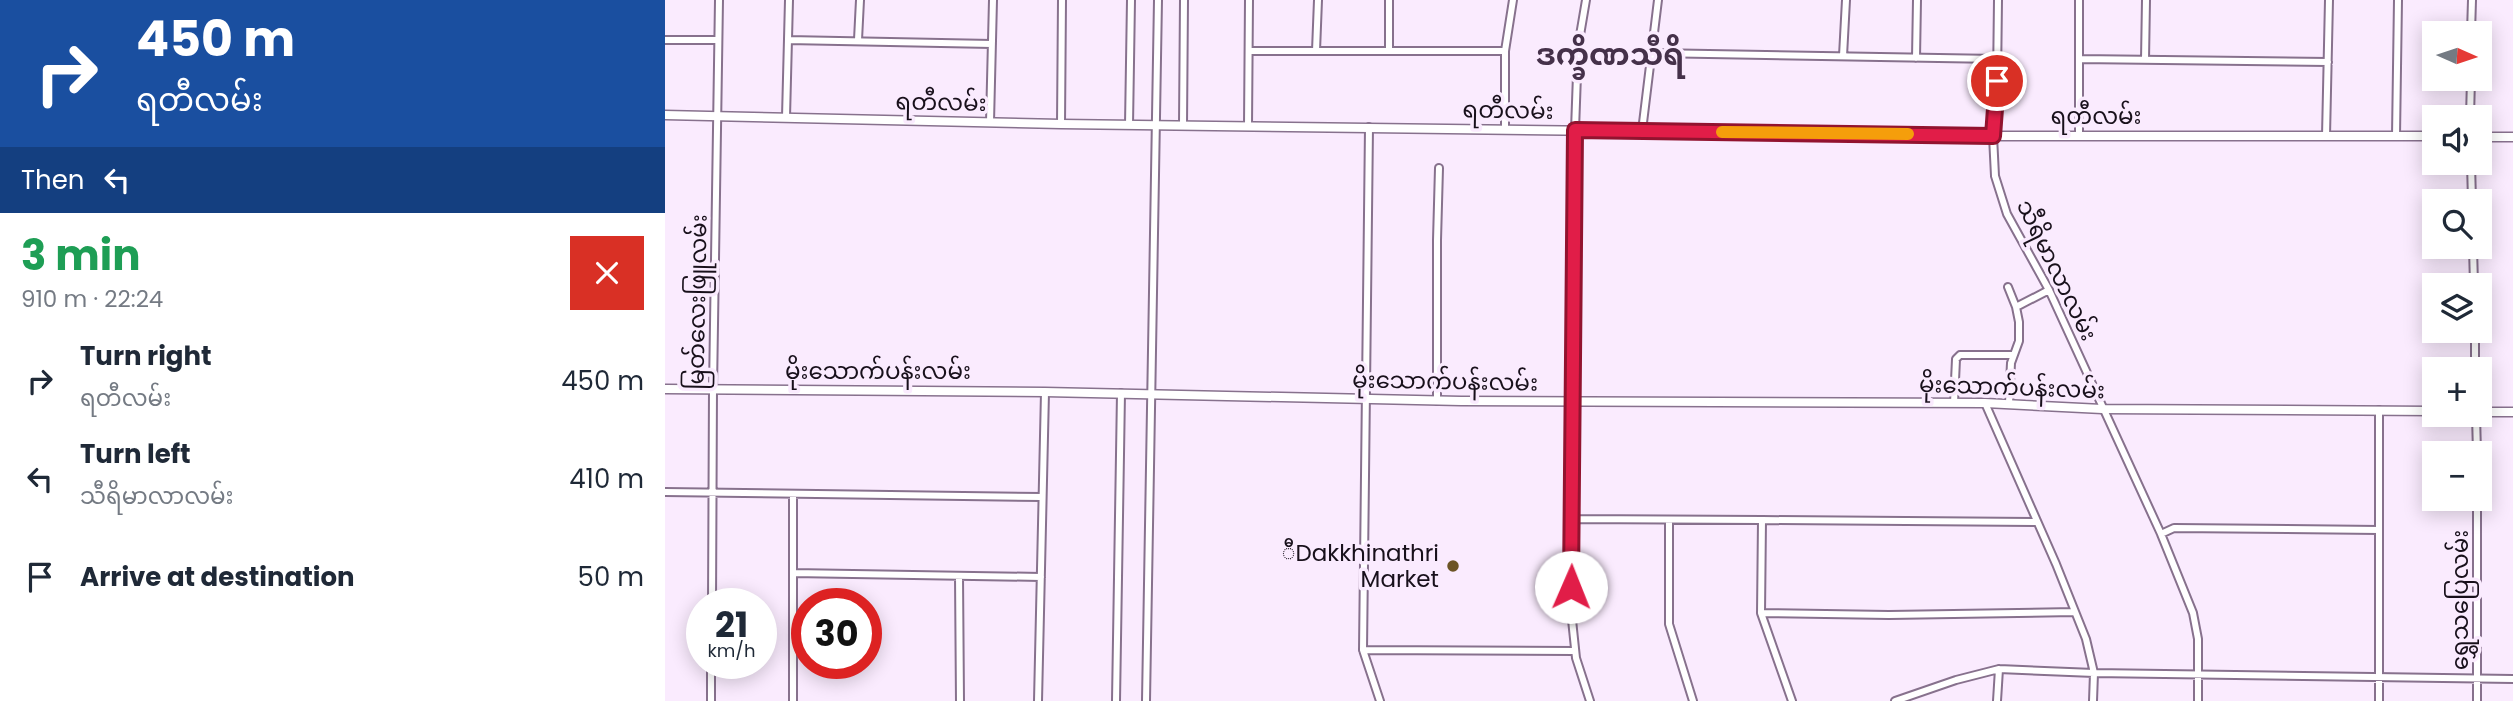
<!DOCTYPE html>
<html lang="en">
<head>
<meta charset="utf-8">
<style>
	body { margin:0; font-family:Poppins,"Noto Sans Myanmar",sans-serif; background:#f2f2f3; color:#1f2937; height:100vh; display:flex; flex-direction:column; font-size:26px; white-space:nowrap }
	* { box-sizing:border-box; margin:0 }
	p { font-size:23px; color:#747a83 }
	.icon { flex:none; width:38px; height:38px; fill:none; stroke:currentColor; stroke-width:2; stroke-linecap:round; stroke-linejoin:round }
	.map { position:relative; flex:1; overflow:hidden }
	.drawer { display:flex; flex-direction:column; background:#fff; width:665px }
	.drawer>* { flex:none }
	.banner { background:#1a4fa0; color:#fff; overflow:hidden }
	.needle { width:46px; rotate:93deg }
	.buttons { position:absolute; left:1757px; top:21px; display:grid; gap:14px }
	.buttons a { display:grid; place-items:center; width:70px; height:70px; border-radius:0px; background:#fff; box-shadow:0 4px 18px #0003; font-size:35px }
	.speed { position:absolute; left:21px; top:588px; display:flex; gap:14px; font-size:35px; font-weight:700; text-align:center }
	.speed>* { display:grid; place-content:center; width:91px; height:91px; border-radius:50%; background:#fff; box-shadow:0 4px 18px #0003; line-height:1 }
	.speed small { font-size:18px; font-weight:400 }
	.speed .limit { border:10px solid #d22; background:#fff; color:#111 }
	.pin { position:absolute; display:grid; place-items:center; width:60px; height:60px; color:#fff; margin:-30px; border:4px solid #fff; border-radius:50%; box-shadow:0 2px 7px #0007 }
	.me { position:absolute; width:77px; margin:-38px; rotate:1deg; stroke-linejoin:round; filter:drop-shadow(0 0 5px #0008) }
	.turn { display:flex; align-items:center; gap:24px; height:147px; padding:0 21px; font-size:32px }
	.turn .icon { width:91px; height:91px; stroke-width:2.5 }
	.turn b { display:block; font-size:49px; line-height:60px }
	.then { display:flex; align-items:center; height:66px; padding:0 21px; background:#0003; gap:14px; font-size:26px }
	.round { display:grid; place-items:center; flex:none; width:74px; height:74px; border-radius:0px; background:#f2f2f3 }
	.head { display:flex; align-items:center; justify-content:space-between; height:119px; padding:0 21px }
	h1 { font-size:42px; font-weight:700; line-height:52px; color:#1e9e55 }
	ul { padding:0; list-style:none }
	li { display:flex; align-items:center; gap:21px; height:98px; padding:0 21px }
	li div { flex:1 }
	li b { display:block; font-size:26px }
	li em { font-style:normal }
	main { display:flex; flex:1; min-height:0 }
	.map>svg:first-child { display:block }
</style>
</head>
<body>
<main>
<section class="drawer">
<div class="banner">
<div class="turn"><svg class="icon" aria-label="right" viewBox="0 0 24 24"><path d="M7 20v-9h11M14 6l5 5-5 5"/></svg><div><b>450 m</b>ရတီလမ်း</div></div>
<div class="then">Then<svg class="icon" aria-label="left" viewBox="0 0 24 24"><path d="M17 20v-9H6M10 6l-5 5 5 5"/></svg></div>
</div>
<div class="head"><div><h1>3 min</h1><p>910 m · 22:24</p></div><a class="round" style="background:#d93025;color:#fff"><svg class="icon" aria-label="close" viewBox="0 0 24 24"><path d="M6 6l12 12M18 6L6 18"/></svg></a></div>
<ul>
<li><svg class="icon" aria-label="right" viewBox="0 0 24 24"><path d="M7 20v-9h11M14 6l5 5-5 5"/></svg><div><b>Turn right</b><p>ရတီလမ်း</p></div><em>450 m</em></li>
<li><svg class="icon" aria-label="left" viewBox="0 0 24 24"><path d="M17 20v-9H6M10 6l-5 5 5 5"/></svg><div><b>Turn left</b><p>သီရိမာလာလမ်း</p></div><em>410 m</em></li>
<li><svg class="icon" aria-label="arrive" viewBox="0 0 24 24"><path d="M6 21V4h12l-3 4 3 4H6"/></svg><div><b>Arrive at destination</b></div><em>50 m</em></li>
</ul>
</section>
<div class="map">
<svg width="1848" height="701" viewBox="0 0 1848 701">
	<rect width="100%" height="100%" fill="#faebfe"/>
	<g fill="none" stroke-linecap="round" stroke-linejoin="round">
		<g stroke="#87718d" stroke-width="10">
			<path id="minor" d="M 921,0 L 913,47 L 910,130 L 906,610 L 911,658 L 925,701
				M 1333,0 L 1332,81 L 1328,136 L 1330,176 L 1342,214 L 1384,290 L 1496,534 L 1528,613 L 1533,639 L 1533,701
				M 1806,33 L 1807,0
				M 0,40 L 53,40
				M 123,40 L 327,44
				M 193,40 L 195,0
				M 584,51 L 840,51
				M 651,51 L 653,0
				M 724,51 L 724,0
				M 987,53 L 1332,59
				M 1178,56 L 1181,0
				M 1251,58 L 1252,0
				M 1414,59 L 1663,62
				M 1480,60 L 1481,0
				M 121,117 L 124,0
				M 1805,117 L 1806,79
				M 325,122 L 328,0
				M 396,124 L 397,0
				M 464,125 L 466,0
				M 518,125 L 519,0
				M 583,126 L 584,0
				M 704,127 L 698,650 L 910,651
				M 840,129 L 840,51 L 848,0
				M 977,131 L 993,0
				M 1414,135 L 1414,0
				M 1661,136 L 1664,0
				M 1731,136 L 1733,0
				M 1806,163 L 1807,201
				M 1808,247 L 1809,285
				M 1343,287 L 1351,307 L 1354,322 L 1354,341 L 1346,363 L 1344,403
				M 1351,307 L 1384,290
				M 1810,331 L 1810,369
				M 772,401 L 772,240 L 774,168
				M 1289,403 L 1291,359 L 1295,355 L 1348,355
				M 1320,403 L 1391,564 L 1421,639 L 1429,673 L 1428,701
				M 1811,415 L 1812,453
				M 0,492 L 377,497
				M 1812,499 L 1812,701
				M 907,519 L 1097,520
				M 1004,521 L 1004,624 L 1028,701
				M 1496,534 L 1509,528 L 1714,530
				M 128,573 L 376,577
				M 294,576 L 295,701
				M 47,604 L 48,389 L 54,0
				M 1096,613 L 1224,615 L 1410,612
				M 698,650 L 715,701
				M 46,701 L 46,663
				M 128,701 L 128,494
				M 373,701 L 380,392
				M 451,701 L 456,393
				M 481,701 L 493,0
				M 1127,701 L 1096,613 L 1097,520 L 1372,522
				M 1230,701 L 1291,680 L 1334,669 L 1429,673 L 1848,679
				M 1332,701 L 1334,669
				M 1714,701 L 1714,410"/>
		</g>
		<g stroke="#87718d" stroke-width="11">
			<path id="tertiary" d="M 0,115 L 396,124 L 1328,136 L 1769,136
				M 1815,137 L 1848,137
				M 0,389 L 380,392 L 796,401 L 1320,403 L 1437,409 L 1769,411
				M 1815,412 L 1848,412"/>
		</g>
		<use href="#minor" stroke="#fff" stroke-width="6"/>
		<use href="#tertiary" stroke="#fff" stroke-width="8"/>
	</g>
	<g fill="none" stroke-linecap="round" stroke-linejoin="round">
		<g stroke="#92132f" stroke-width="18">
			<path id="route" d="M 906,587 L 910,130 L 1328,136 L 1332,81"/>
		</g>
		<use href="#route" stroke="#e11d48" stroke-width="12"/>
		<path stroke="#f59e0b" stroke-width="12" d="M 1057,132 L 1243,134"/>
	</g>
	<circle fill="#6c5425" stroke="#faebfe" stroke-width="2.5" cx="788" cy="566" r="7"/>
	<g text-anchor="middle" stroke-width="7" stroke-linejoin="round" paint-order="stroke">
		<g font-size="23" fill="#18101b" stroke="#faebfe">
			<text transform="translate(276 102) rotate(1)" y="8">ရတီလမ်း</text>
			<text transform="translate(843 110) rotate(1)" y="8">ရတီလမ်း</text>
			<text x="1431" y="124">ရတီလမ်း</text>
			<text transform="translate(1392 270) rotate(64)" y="8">သီရိမာလာလမ်း</text>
			<text transform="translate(32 302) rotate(-89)" y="8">မြတ်လေးဖြူလမ်း</text>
			<text x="213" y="379">မိုးသောက်ပန်းလမ်း</text>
			<text transform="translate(780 381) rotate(1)" y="8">မိုးသောက်ပန်းလမ်း</text>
			<text transform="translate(1347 387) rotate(2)" y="8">မိုးသောက်ပန်းလမ်း</text>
			<text transform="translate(1795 600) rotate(-90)" y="8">ရွှေသပြေလမ်း</text>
		</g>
		<g font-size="23" fill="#18101b" stroke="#faebfe" text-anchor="end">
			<text x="774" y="561">ီDakkhinathri<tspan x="774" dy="26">Market</tspan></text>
		</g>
		<g font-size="30" font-weight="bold" fill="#45314a" stroke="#faebfe">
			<text x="945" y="65">ဒက္ခိဏသီရိ</text>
		</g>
	</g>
</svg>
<div class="buttons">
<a><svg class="needle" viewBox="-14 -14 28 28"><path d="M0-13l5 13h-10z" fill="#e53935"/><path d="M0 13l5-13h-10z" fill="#747a83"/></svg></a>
<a><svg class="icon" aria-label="sound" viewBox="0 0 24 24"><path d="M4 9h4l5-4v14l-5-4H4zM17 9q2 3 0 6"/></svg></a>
<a><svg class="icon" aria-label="search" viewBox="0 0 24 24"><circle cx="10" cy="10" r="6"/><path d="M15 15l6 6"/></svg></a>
<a><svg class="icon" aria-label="layers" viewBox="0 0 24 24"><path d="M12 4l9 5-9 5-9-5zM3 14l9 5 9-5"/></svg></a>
<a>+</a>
<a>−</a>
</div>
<div class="speed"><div>21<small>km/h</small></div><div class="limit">30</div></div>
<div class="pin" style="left:1332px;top:81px;background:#d93025"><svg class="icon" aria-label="arrive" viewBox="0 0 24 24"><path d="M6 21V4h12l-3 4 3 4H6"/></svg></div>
<svg class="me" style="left:906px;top:587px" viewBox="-20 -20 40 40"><circle r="19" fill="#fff"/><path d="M0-13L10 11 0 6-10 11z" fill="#e11d48"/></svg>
</div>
</main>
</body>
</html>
